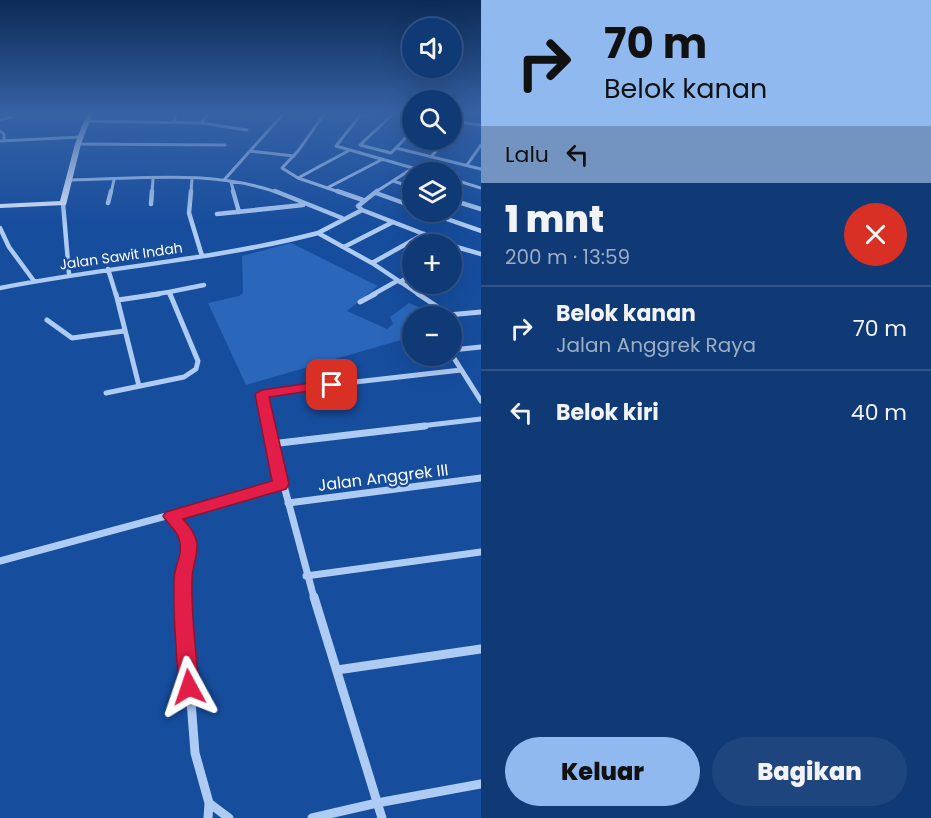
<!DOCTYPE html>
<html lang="id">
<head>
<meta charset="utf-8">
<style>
	body { margin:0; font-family:Poppins,sans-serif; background:#1e457e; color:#f1f3f6; height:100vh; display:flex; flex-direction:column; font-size:22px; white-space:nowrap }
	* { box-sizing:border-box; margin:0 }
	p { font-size:20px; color:#9cadc5 }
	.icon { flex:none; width:33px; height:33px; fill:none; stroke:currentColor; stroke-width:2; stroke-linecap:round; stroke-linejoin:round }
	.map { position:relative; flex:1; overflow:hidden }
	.details { display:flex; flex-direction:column; background:#103a76; width:450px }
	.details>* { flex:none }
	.banner { background:#90b9f0; color:#111; overflow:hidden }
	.buttons { position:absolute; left:402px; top:18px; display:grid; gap:12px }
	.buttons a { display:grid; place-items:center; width:60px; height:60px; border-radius:50%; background:#103a76; box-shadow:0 6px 24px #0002,0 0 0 2px #305488; font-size:30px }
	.pin { position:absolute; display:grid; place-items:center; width:51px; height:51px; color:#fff; margin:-26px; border-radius:12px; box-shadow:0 3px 9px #0006 }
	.me { position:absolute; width:66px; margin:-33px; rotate:355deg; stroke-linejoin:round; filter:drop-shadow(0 0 4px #0008) }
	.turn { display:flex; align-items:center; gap:21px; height:126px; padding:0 24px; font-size:27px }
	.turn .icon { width:78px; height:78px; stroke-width:2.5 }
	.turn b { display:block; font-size:42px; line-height:51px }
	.then { display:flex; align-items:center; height:57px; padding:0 24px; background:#0003; gap:12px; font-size:22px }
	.round { display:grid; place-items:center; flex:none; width:63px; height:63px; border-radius:32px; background:#1e457e }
	.overview { display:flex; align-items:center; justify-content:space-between; height:102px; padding:0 24px }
	h1 { font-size:36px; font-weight:800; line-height:45px }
	.primary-button { display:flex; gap:12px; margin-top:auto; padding:12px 24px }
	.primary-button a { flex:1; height:69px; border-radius:36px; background:#90b9f0; color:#111; font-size:24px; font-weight:800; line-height:69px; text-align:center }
	.primary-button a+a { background:#1e457e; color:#f1f3f6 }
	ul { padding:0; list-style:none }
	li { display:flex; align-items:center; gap:18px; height:84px; padding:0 24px; border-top:2px solid #305488 }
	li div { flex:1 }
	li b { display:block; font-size:22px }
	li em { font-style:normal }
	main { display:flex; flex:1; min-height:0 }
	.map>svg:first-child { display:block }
</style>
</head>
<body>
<main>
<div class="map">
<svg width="481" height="818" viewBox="0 0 481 818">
	<rect width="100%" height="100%" fill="#164d9d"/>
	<path fill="#2a67bb" d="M 291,243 L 378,286 L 347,311 L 387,329 L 393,324 L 390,317 L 409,303 L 430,312 L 426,316 L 412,316 L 412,331 L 404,339 L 246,385 L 208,303 L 239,296 L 243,293 L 242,256 Z"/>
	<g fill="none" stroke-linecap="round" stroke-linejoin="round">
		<path stroke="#aecbf3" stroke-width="3" d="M 325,113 L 298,151 L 282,168 L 298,178 L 342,193
			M 362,113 L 336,146 L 427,172
			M 394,113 L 360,145 L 391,153 L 396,148 L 481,169
			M 402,113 L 412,114
			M 0,120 L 11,117
			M 87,121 L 201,123 L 247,130
			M 452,121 L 481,125
			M 174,123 L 176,113
			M 201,123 L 209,113
			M 0,131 L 4,134 L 4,141
			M 452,132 L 465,113
			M 0,141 L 81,137
			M 78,144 L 225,145
			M 396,148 L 412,131
			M 250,151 L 294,156
			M 431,157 L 445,140
			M 467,165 L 481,145
			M 298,178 L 348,151
			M 452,179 L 481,188
			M 70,180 C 140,179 212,169 279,193
			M 224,180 L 284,113
			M 393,181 L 412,187
			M 231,182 L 234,193
			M 327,188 L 381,160
			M 111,193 L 114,180
			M 152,193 L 153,179
			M 191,193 L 192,178
			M 374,193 L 413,168"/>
		<path stroke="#aecbf3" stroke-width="4.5" d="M 191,191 L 189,213 L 202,256
			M 233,191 L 239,212
			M 275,191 L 342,218
			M 337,191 L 363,200
			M 377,191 L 358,206 L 362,210 L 318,233 L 372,263 L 420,295
			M 376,193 L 412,206
			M 452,200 L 481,209
			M 63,203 L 69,274
			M 108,203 L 111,191
			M 151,204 L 152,191
			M 362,210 L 460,248
			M 427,212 L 481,231
			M 217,214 L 303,205
			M 0,228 L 9,247 L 34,281
			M 344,247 L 393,222
			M 452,253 L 460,248 L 481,254
			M 372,263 L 424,234
			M 108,269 L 116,295
			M 400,282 L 412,275
			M 0,288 C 106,267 214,260 318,233
			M 169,292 L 204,285
			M 150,295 L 169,292 L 170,295
			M 372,295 L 397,281"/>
		<path stroke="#aecbf3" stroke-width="5" d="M 116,294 L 139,386
			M 418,294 L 450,315
			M 118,300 L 159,294
			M 360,302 L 375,294
			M 448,315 L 481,312
			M 47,320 L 72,338 L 124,331
			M 452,350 L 481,347
			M 452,355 L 481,401
			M 106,393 L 184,377 L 196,369 L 198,361 L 170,294
			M 268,427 L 261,397 L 267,392 L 461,370
			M 412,427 L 481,419"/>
		<path stroke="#aecbf3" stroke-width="7" d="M 268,426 L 314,598
			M 271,444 L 425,426
			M 288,503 L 481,478
			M 171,516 L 187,535 L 189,556 L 183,576 L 183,598
			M 0,561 L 281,485
			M 306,576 L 481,552"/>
		<path stroke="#aecbf3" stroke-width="9" d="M 183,597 L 195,753 L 209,803 L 229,818
			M 314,597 L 382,818
			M 337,670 L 481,649
			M 208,818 L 209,803
			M 312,818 L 377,803 L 481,784"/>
		<path fill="#ddeafc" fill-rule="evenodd" d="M 87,113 L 93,113 L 81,144 L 66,205 L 0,208 L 0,204 L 60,201 L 75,144 Z"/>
	</g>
	<linearGradient id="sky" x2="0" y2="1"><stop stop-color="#0c2a56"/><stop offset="0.5" stop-color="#3662a5"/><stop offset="1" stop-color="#3662a5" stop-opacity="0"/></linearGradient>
	<rect width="481" height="227" fill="url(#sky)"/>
	<path fill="#e11d48" stroke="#92132f" stroke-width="1.5" d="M 332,380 L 337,382 L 338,385 L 337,387 L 269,397 L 289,484 L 286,489 L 183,519 C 190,527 195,533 197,543 C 198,556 192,567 192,580 C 191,615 196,651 199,687 L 196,694 L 189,697 L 182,694 L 179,687 C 176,651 173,616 174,580 C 174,566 184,554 179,539 C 177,531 168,524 163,516 L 166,512 L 272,481 L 255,394 L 262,390 Z"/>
	<g text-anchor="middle" stroke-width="4.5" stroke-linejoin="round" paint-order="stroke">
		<g font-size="14" fill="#fff" stroke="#164d9d">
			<text transform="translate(121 256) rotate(-8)" y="5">Jalan Sawit Indah</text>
		</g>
		<g font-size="16" fill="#fff" stroke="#164d9d">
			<text transform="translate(383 477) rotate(-7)" y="6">Jalan Anggrek III</text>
		</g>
	</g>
</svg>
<div class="buttons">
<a><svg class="icon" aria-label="sound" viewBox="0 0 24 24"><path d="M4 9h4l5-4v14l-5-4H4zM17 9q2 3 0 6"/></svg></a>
<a><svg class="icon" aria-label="search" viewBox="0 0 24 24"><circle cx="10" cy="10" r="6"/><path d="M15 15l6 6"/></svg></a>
<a><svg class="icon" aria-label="layers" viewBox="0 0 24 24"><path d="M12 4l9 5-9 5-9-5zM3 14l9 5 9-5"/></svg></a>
<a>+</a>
<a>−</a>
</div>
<div class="pin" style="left:332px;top:385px;background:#d93025"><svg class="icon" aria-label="arrive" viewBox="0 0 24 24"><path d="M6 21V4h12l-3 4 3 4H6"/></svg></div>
<svg class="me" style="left:189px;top:687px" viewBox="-20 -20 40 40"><path d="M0-17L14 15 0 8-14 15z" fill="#e11d48" stroke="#fff" stroke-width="4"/></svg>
</div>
<section class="details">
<div class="banner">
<div class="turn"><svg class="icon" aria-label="right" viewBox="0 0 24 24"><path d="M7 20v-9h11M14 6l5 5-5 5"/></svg><div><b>70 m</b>Belok kanan</div></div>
<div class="then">Lalu<svg class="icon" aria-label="left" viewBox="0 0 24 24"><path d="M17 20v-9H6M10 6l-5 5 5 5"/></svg></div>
</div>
<div class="overview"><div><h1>1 mnt</h1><p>200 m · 13:59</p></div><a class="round" style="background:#d93025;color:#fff"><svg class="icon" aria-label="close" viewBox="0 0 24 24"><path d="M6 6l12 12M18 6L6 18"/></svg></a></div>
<ul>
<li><svg class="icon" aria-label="right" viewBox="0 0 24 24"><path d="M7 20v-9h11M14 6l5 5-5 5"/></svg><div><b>Belok kanan</b><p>Jalan Anggrek Raya</p></div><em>70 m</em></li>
<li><svg class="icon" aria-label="left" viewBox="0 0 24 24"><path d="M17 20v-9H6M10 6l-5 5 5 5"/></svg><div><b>Belok kiri</b></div><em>40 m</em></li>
</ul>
<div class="primary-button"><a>Keluar</a><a>Bagikan</a></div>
</section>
</main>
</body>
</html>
